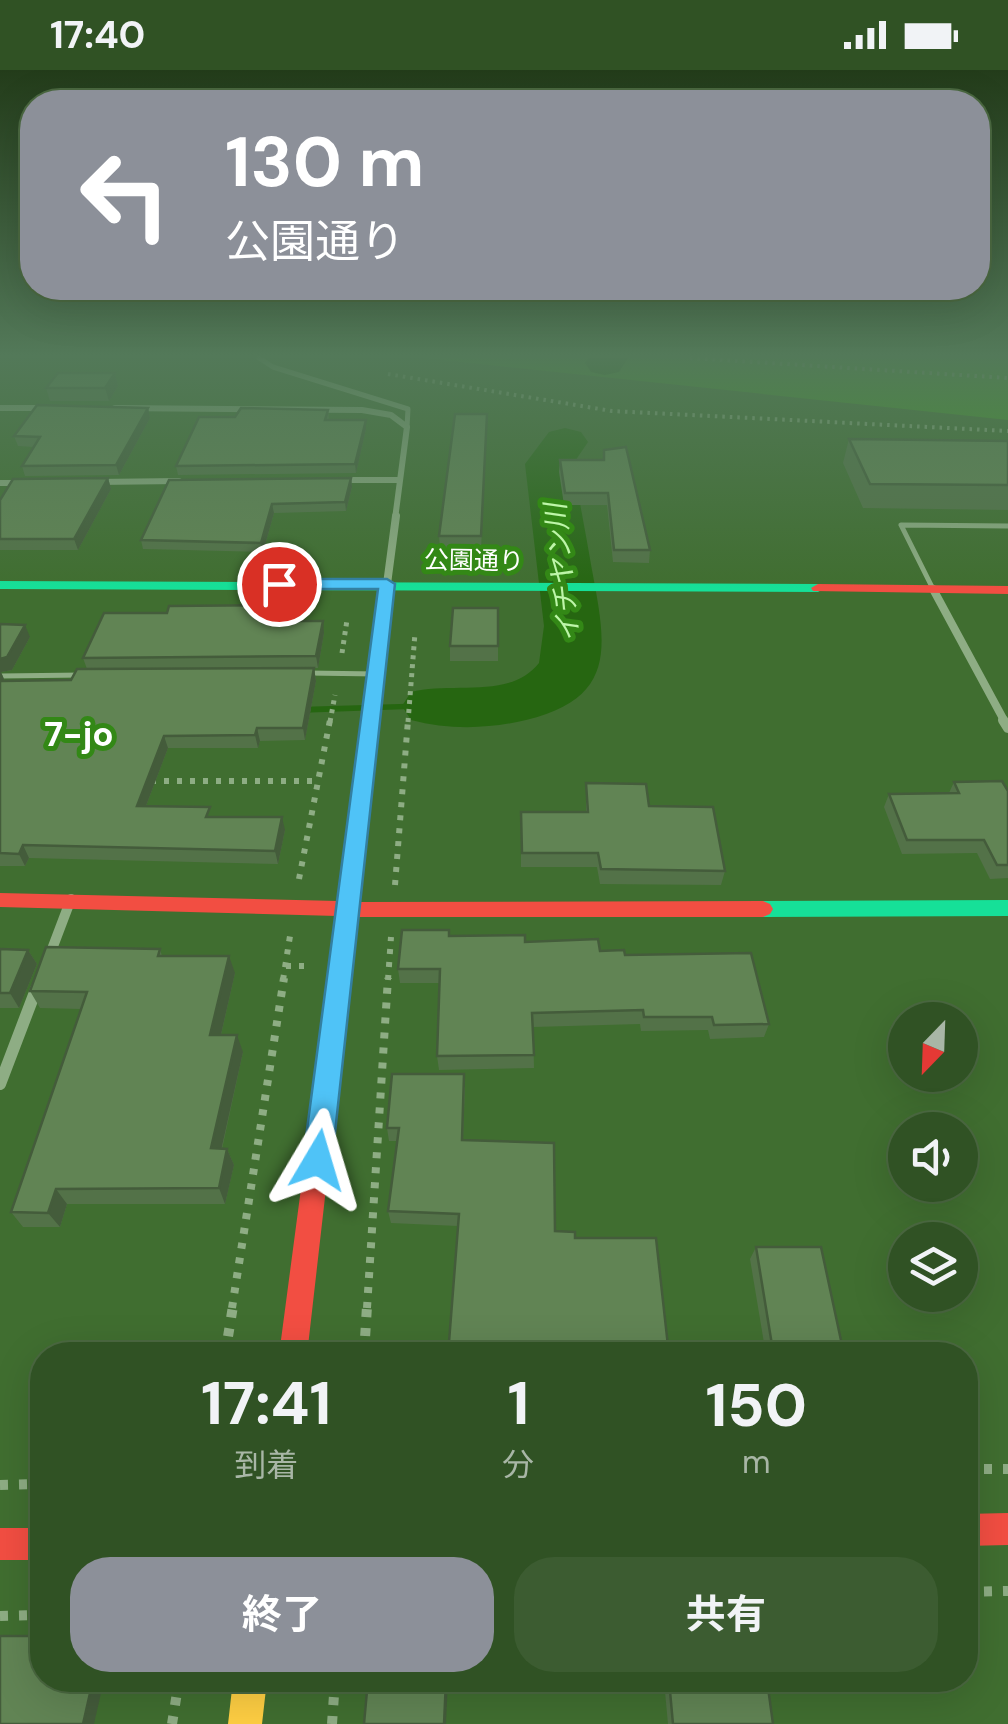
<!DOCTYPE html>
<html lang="ja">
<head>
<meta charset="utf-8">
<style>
	body { margin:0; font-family:"DM Sans","Noto Sans JP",sans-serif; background:#3c5c31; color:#f1f3f6; height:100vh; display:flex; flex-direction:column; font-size:38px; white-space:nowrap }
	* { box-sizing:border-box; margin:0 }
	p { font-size:32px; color:#a8b6a6 }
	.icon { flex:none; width:55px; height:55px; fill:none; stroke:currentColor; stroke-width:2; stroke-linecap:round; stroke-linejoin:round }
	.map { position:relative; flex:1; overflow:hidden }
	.drawer { position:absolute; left:30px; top:1272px; width:948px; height:350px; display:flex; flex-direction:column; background:#305224; border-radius:40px; box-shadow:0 10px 40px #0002,0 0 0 2px #4b6941 }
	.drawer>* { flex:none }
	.banner { position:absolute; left:20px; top:20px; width:970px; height:210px; border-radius:40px; box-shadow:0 10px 40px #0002,0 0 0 2px #4b6941; background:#8c9099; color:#fff; overflow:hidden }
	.needle { width:65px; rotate:203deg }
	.tools { position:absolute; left:888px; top:932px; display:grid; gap:20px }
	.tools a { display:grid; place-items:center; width:90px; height:90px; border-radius:50%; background:#305224; box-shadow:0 10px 40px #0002,0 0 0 2px #4b6941; font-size:50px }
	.pin { position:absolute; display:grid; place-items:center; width:85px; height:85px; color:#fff; margin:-42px; border:5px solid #fff; border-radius:50%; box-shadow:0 2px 10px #0007 }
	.me { position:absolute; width:110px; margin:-55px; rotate:7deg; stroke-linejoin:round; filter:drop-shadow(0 0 8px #0008) }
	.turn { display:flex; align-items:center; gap:35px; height:210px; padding:0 40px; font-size:45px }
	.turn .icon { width:130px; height:130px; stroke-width:2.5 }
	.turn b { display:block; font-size:70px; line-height:85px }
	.eta { display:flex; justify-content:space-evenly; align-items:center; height:170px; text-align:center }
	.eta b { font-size:60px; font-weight:700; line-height:70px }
	.primary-button { display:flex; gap:20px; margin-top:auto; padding:20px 40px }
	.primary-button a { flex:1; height:115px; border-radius:40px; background:#8c9099; color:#fff; font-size:40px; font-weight:700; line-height:115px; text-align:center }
	.primary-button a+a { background:#3c5c31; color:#f1f3f6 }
	.status { display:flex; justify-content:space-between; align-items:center; height:70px; padding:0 50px; background:#305224; direction:ltr }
	.status svg { height:28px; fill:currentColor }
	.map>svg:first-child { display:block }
</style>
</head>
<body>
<div class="status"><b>17:40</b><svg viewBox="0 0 49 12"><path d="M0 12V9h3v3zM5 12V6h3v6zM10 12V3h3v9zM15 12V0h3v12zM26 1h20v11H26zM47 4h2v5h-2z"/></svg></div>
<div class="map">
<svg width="1008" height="1654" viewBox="0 0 1008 1654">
	<rect width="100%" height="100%" fill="#406e30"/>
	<path fill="#419b21" d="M 424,288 L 1008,288 L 1008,350 Z"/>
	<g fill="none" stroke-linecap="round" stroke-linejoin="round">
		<path fill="#266611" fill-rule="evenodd" d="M 434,633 L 439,636 L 438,638 L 297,643 L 292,640 L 297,637 Z"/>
		<path fill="#266611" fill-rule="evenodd" d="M 588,288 L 628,288 L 619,302 L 605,305 L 591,302 L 585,293 Z
			M 565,358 L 581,362 L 588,372 L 573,394 C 579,429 586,465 592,500 C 606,575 618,628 526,650 C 488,659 449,660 411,650 L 402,636 L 411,622 C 452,611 510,630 539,593 L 544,556 L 525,394 L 549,362 Z"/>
		<path stroke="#8ead84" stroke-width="4" stroke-dasharray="2.5 5" stroke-linecap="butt" d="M 690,288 L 1008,308
			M 388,304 L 612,341 L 1008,361"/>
		<path stroke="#8ead84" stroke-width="5" stroke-dasharray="4 5" stroke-linecap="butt" d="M 342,583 L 347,550
			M 330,652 L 335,625
			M 408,652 L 415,563"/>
		<path stroke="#8ead84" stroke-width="6" stroke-dasharray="5 8" stroke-linecap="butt" d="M 151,711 L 320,711
			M 299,809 L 330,650
			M 395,815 L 408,650
			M 286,896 L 310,896
			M 283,910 L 290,866
			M 388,910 L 391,867"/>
		<path stroke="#8ead84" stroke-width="8" stroke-dasharray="6 9" stroke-linecap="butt" d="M 232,1238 L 284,908
			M 367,1238 L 388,908"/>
		<path stroke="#8ead84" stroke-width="10" stroke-dasharray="8 11" stroke-linecap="butt" d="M 225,1285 L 233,1236
			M 364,1285 L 367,1236
			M 965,1399 L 1008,1399
			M 0,1415 L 42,1414
			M 965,1522 L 1008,1521
			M 0,1546 L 42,1545
			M 172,1654 L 179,1610
			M 332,1654 L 335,1610"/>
		<path stroke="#8ead84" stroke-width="5" d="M 259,288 L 273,297 L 408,339 L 407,357
			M 933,519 L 901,455 L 1008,456
			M 307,603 L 378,604
			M 0,606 L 83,605"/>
		<path stroke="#8ead84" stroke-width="6" d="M 0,338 L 48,338
			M 115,338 L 362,340 L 391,345 L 407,357 L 395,449
			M 341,410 L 400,410
			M 96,412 L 179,411
			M 0,413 L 24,413"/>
		<path stroke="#8ead84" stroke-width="8" d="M 387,514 L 396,446
			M 933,519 L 1005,652"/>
		<path stroke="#8ead84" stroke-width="10" d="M 1003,650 L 1008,658
			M 49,887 L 71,829"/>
		<path stroke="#8ead84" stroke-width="12" d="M 0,1014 L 37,917"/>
		<path fill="#16e098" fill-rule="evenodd" d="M 0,511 L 818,514 L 825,518 L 818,522 L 0,519 Z
			M 1008,830 L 1008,846 L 763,847 L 756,844 L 753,839 L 756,834 L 763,831 Z"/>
		<path fill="#ffcf43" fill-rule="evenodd" d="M 387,510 L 394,514 L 360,819 L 350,826 L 340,819 L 380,514 Z
			M 233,1610 L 267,1610 L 262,1654 L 228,1654 Z"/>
		<path fill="#f24e42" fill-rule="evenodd" d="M 818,514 L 1008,516 L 1008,524 L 813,521 L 811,518 Z
			M 350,812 L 360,819 L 359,832 L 763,831 L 770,834 L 773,839 L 770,844 L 763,847 L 357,847 L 307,1285 L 279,1285 L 337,846 L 0,837 L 0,823 L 338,831 L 343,814 Z
			M 1008,1443 L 1008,1475 L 965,1476 L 965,1444 Z
			M 0,1458 L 42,1458 L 42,1490 L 0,1490 Z"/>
	</g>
	<path fill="#537248" d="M 115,303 L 118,316 L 109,331 L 50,331 L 46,318 Z
		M 148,338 L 150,348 L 119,405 L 25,406 L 22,396 L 34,377 L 18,376 L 14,366 Z
		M 328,340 L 329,350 L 366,350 L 366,359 L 356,403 L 178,405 L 176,396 L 235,347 Z
		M 487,344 L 481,480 L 440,480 L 439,466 Z
		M 849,369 L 1008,371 L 1008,440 L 863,438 L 843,393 Z
		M 604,380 L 650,480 L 649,493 L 613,492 L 607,435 L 564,435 L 559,402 L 560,390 L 603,390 Z
		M 108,408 L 111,419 L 78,480 L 0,480 L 0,430 Z
		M 351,408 L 352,417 L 346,441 L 274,443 L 263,482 L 143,479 L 141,470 Z
		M 498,538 L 498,591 L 450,591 L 450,576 Z
		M 287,547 L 286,551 L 324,563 L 318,598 L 314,598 L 316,611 L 305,670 L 260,671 L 258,678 L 168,678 L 146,736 L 285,760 L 278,794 L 29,788 L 25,796 L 0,796 L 0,554 L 30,567 L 12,600 L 1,602 L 5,611 L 71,610 L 87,599 L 83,588 Z
		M 954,712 L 1008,721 L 1008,808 L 990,809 L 977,783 L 902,784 L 884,737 L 889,724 L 949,723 Z
		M 586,713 L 649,736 L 725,801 L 721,815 L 600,814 L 597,797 L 521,797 L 521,742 L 586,742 Z
		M 449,866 L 525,872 L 600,881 L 625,885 L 769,954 L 764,967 L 710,969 L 708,960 L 641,961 L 640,954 L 533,957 L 534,998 L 439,1000 L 437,986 L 440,913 L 400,913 L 398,899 Z
		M 0,879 L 28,880 L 37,894 L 19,938 L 0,938 Z
		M 160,879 L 162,886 L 235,903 L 221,965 L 243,982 L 222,1079 L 227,1079 L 234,1095 L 225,1134 L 67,1134 L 60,1157 L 23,1157 L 11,1142 L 81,939 L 40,938 L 30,921 Z
		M 465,1017 L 463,1070 L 554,1073 L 449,1272 L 458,1156 L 391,1153 L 388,1141 L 397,1071 L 389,1071 L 387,1058 Z
		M 756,1177 L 842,1275 L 835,1285 L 766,1285 L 750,1189 Z
		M 665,1610 L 767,1610 L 773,1654 L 668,1654 L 664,1611 Z"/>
	<path fill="#445c3b" d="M 115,303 L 118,316 L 109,331 L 105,318 Z
		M 148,338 L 150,348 L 119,405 L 116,395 Z
		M 366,350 L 366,359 L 356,403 L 355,394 Z
		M 108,408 L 111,419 L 78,480 L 74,469 Z
		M 351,408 L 352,417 L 346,441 L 345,432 Z
		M 272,434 L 274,443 L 263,482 L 261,473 Z
		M 285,535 L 287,547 L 284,563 L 281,551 Z
		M 323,551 L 324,563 L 318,598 L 316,586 Z
		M 25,555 L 30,567 L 12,600 L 1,602 L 5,612 L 0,622 L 0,589 Z
		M 314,598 L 316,611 L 305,670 L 303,658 Z
		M 257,658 L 260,671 L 258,678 L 255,665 Z
		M 164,666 L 168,678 L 141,749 L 137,736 Z
		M 282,747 L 285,760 L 278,794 L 275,781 Z
		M 23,775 L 29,788 L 25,796 L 19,784 Z
		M 28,880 L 37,894 L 19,938 L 10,923 Z
		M 229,886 L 235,903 L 217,982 L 210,965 Z
		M 237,965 L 243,982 L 218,1094 L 211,1078 Z
		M 227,1079 L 234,1095 L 225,1134 L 219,1118 Z
		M 56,1119 L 67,1134 L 60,1157 L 48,1143 Z
		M 195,1272 L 202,1282 L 201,1285 L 192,1285 Z
		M 93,1610 L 104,1610 L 94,1654 L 83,1654 Z
		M 446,1610 L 448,1610 L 446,1654 L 444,1654 Z"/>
	<path fill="#618454" stroke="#445c3b" stroke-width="2.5" d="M 58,303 L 115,303 L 105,318 L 46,318 Z
		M 37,335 L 148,338 L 116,395 L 22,396 L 40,367 L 14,366 Z
		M 241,338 L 328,340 L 325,350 L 366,350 L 355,394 L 176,396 L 199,347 L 235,347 Z
		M 455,344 L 487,344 L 481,466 L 439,466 Z
		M 849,369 L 1008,371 L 1008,415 L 870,414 Z
		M 626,377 L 650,480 L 614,480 L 608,423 L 565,423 L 560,390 L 604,390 L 604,380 Z
		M 108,408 L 74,469 L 0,469 L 0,430 L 13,409 Z
		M 351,408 L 345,432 L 272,434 L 261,473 L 141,470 L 169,410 Z
		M 285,535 L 281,551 L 323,551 L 316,586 L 83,588 L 104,543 L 167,543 L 169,536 Z
		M 453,538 L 498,538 L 498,576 L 450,576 Z
		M 0,554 L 25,555 L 7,587 L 0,589 Z
		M 314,598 L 303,658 L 257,658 L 255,665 L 164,666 L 137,736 L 210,737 L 206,747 L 282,747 L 275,781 L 23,775 L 19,784 L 0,783 L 0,611 L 71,610 L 77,599 Z
		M 1002,711 L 1008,721 L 1008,795 L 997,795 L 984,770 L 907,770 L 889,724 L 959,723 L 954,712 Z
		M 586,713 L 646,714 L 649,736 L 713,737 L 725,801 L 601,799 L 598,783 L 522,783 L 521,742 L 588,742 Z
		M 402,860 L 449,860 L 449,866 L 525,865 L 525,872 L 598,869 L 600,881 L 624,880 L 625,885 L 751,883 L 769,954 L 714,955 L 712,947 L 644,947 L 643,940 L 532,943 L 534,985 L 437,986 L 440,899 L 398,899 Z
		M 46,877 L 160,879 L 158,886 L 229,886 L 210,965 L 237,965 L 211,1078 L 227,1079 L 219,1118 L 56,1119 L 48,1143 L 11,1142 L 87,922 L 30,921 Z
		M 0,879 L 28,880 L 10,923 L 0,923 Z
		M 392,1004 L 464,1004 L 462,1070 L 554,1073 L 555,1161 L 575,1162 L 575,1168 L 656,1168 L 669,1285 L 379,1285 L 380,1273 L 449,1272 L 459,1144 L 388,1141 L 399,1058 L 387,1058 Z
		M 756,1177 L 821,1177 L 842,1275 L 772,1275 Z
		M 70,1272 L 195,1272 L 192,1285 L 67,1285 Z
		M 0,1566 L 42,1566 L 42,1610 L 93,1610 L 83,1654 L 0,1654 Z
		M 368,1610 L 446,1610 L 444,1654 L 364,1654 Z
		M 669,1610 L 767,1610 L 773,1654 L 673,1654 Z"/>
	<linearGradient id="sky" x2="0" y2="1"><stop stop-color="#233c1a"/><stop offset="0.55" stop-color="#537959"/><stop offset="1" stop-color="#537959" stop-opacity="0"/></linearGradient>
	<rect width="1008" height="519" fill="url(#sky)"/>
	<path fill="#4fc3f7" stroke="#337fa1" stroke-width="2.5" d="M 387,509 L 395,514 L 332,1090 L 327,1099 L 318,1103 L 308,1099 L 303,1090 L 378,519 L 279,519 L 271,514 L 279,509 Z"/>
	<g text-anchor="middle" stroke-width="10" stroke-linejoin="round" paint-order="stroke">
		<g font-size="25" fill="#fff" stroke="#338816">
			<text transform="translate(474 490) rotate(1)" y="9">公園通り</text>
		</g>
		<g font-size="28" font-style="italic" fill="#bef6a9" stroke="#338816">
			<text transform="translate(562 503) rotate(-96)" y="10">イチヤン川</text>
		</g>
		<g font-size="35" font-weight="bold" fill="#fff" stroke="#338816">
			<text x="79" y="676">7-jo</text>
		</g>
	</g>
</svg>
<div class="tools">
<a><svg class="needle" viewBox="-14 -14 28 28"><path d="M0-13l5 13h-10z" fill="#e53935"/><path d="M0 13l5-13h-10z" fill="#a8b6a6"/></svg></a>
<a><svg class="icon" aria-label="sound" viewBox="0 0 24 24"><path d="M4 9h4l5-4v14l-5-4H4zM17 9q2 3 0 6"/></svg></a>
<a><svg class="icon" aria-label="layers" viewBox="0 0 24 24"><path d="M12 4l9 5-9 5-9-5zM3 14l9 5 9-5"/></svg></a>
</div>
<div class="pin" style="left:279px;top:514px;background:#d93025"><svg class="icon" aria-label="arrive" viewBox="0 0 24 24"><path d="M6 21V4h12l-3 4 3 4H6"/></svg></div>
<svg class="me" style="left:318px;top:1090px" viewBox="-20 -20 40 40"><path d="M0-17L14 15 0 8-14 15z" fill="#4fc3f7" stroke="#fff" stroke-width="4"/></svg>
<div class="banner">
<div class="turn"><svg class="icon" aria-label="left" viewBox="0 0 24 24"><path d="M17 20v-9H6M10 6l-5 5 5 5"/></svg><div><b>130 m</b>公園通り</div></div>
</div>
<section class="drawer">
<div class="eta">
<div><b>17:41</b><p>到着</p></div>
<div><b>1</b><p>分</p></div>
<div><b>150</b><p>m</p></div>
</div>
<div class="primary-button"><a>終了</a><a>共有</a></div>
</section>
</div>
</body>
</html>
